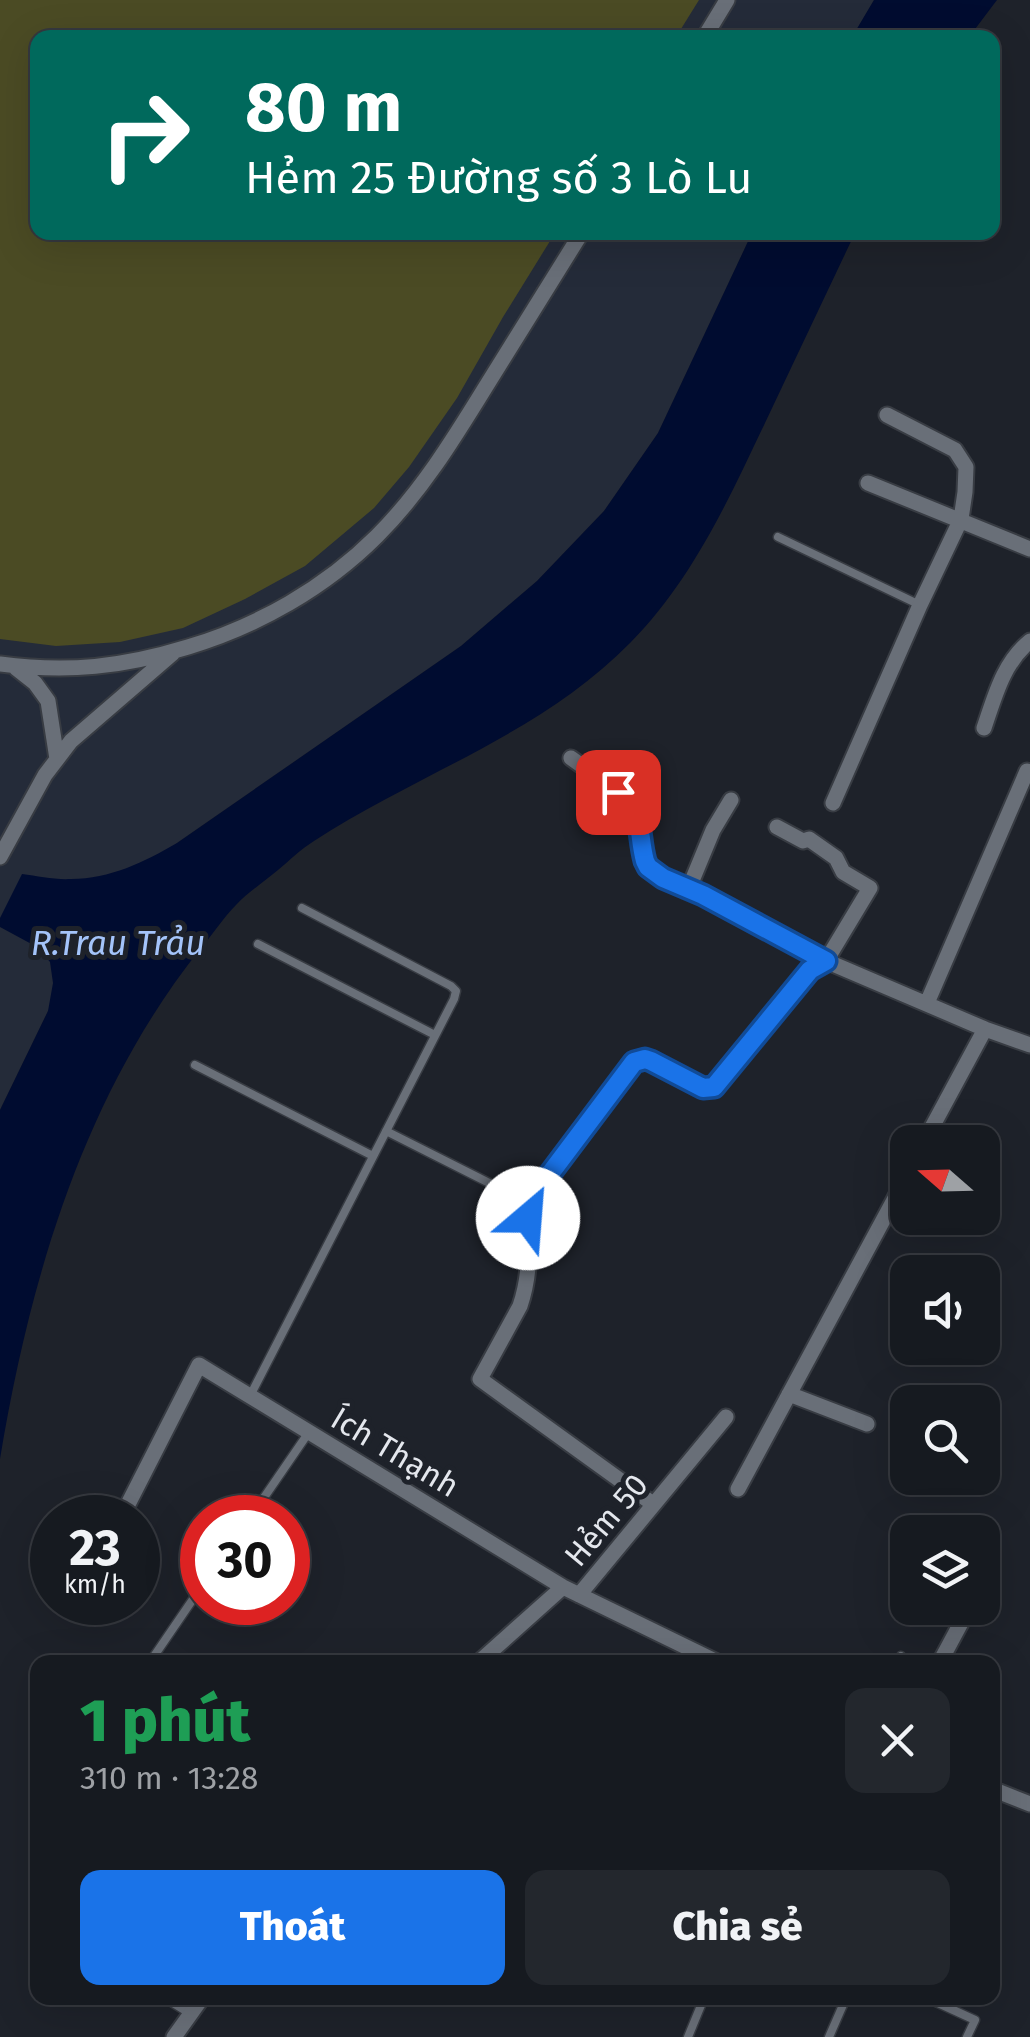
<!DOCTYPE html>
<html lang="vi">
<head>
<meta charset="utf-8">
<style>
	body { margin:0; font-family:"Fira Sans",sans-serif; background:#23272d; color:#f1f3f6; height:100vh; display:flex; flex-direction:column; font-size:38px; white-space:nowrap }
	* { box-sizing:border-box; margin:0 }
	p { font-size:32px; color:#9ea1a5 }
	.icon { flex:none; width:55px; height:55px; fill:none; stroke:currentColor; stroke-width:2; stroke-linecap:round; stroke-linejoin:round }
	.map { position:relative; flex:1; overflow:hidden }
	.panel { position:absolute; left:30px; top:1655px; width:970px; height:350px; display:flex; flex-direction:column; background:#161a20; border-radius:20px; box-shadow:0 10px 40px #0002,0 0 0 2px #35383e }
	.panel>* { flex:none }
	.hud { position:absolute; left:30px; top:30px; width:970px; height:210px; border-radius:20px; box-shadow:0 10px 40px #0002,0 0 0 2px #35383e; background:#00695c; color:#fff; overflow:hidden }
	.needle { width:65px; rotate:290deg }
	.fabs { position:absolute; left:890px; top:1125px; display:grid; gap:20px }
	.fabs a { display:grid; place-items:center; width:110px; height:110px; border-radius:20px; background:#161a20; box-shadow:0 10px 40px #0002,0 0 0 2px #35383e; font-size:50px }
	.speed { position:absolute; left:30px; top:1495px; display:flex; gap:20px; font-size:50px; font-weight:700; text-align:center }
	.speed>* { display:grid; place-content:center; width:130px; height:130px; border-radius:50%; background:#161a20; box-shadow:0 10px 40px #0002,0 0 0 2px #35383e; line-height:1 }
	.speed small { font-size:25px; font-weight:400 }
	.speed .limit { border:15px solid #d22; background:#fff; color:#111 }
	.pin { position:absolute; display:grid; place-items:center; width:85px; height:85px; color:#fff; margin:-42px; border-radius:20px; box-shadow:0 5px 15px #0006 }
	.me { position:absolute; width:110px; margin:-55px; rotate:27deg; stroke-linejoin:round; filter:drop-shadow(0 0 8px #0008) }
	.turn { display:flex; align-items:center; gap:35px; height:210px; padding:0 50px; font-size:45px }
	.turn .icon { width:130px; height:130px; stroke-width:2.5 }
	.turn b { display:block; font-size:70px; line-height:85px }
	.round { display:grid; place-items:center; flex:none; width:105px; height:105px; border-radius:20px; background:#23272d }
	.head { display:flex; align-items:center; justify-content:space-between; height:170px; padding:0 50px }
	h1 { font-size:60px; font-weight:800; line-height:75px; color:#1e9e55 }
	.primary-button { display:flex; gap:20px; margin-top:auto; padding:20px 50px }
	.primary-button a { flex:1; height:115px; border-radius:20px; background:#1a73e8; color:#fff; font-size:40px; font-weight:800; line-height:115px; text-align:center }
	.primary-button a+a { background:#23272d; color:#f1f3f6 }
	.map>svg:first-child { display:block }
</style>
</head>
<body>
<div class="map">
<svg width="1030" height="2037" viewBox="0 0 1030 2037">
	<rect width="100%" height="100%" fill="#1e222a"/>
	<path fill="#242b39" d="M 0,0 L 874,0 L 852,38 L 38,38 L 38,232 L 752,233 L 658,433 L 604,511 L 537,581 L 461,646 L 177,843 L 48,1011 L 0,1110 Z"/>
	<path fill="#4b4b24" d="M 0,0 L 699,0 L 676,37 L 38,38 L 38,232 L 555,233 L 503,317 L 457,398 L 409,467 L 374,508 L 305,566 L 245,599 L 183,628 L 120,642 L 56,646 L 0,639 Z"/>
	<path fill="#000c30" d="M 874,0 L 997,0 L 969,37 L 852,37 Z
		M 752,233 L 855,233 C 825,296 795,360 765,423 C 728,501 692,580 631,642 C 540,735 420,772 314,841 C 301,849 290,860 278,870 C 264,882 248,892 236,905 C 223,918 213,934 201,948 C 85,1093 30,1277 0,1459 L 0,1110 L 48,1011 L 53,983 L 50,962 L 37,947 L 0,927 L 0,918 L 22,874 C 38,876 55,880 71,879 C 110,879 144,862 177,843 L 461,646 L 537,581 L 604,511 L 658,433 Z"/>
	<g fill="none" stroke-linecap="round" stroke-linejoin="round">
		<g stroke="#383c43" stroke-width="11">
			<path id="service" d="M 778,537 L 920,605
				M 258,944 L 435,1035
				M 195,1065 L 373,1156
				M 386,1131 L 529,1203
				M 250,1396 L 454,999 L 456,991 L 451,986 L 302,908
				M 250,1518 L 309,1432
				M 150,1662 L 202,1586
				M 897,1662 L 901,1656
				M 165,1998 L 191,2014
				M 927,1998 L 975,2020 L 967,2037
				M 688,2037 L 704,1998
				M 829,2037 L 846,1998"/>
		</g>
		<g stroke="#383c43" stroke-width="19">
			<path id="minor" d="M 704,38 L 727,0
				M 868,483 L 1030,549
				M 0,664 C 68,673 123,667 188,647 C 258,626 325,588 377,536 C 421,492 453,440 485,388 C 517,336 550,284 582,232
				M 16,668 L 35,683 L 48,701 L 57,759
				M 984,728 C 995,696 1003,663 1030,641
				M 571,758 L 618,792 L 634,807 L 639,823 L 645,861 L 648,867 L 656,874 L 703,895 L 826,961 L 985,1029 L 1030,1045
				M 833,803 L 920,605 L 961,519 L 965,492 L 966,467 L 955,450 L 887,415
				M 777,827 L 803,841 L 809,839 L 836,858 L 843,872 L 870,888 L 826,961
				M 0,857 L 45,775 L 71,741 L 173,653
				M 689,888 L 713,830 L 731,800
				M 927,1003 L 1027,771
				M 924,1142 L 985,1029
				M 789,1394 L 867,1424
				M 738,1489 L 908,1174
				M 653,1504 L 480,1379 L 520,1306 C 531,1274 530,1240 527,1207 L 634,1062 L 645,1059 L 651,1061 L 703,1088 L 713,1087 L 810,970 L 826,961
				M 121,1518 L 199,1365 L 563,1587 L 717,1662
				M 982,1581 L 989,1568
				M 579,1595 L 726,1417
				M 479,1662 L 563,1587
				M 940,1662 L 969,1608
				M 992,1789 L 1030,1804
				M 174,2037 L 202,1998"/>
		</g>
		<use href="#service" stroke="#696f78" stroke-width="8"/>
		<use href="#minor" stroke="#696f78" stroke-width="15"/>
	</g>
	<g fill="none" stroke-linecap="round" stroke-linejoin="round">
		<g stroke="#114b97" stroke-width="25">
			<path id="route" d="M 528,1218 L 526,1207 L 528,1203 L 634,1062 L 645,1059 L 651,1061 L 703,1088 L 714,1087 L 810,970 L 826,961 L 703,895 L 663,878 L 648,867 L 645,861 C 637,831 645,814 618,792"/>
		</g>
		<use href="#route" stroke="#1a73e8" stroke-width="18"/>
	</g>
	<g text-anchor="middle" stroke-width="10" stroke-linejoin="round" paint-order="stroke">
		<g font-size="32" fill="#e4e7ed" stroke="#1e222a">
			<text transform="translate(395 1452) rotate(31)" y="11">Ích Thạnh</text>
			<text transform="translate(606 1520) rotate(-50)" y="11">Hẻm 50</text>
		</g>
		<g font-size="35" font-style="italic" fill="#a4c4fa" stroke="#1e222a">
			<text x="118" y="955">R.Trau Trảu</text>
		</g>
	</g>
</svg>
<div class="fabs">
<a><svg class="needle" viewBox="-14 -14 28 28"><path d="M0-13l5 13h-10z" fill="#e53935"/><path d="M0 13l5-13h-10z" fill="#9ea1a5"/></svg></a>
<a><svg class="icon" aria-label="sound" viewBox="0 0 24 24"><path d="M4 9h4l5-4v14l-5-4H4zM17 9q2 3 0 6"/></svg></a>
<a><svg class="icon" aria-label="search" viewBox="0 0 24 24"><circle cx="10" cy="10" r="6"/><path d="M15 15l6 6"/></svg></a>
<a><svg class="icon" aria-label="layers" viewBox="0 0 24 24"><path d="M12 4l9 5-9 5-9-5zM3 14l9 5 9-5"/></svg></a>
</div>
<div class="speed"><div>23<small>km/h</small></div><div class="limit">30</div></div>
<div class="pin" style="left:618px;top:792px;background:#d93025"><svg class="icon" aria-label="arrive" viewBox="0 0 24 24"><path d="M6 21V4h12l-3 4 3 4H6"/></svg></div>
<svg class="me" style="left:528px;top:1218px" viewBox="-20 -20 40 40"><circle r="19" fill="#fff"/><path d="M0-13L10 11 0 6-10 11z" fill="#1a73e8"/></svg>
<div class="hud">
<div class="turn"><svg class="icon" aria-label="right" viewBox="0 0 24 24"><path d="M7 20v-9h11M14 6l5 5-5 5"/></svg><div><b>80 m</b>Hẻm 25 Đường số 3 Lò Lu</div></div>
</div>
<section class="panel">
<div class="head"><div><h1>1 phút</h1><p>310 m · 13:28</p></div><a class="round"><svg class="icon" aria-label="close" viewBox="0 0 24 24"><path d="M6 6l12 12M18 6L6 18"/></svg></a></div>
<div class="primary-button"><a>Thoát</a><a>Chia sẻ</a></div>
</section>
</div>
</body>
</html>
